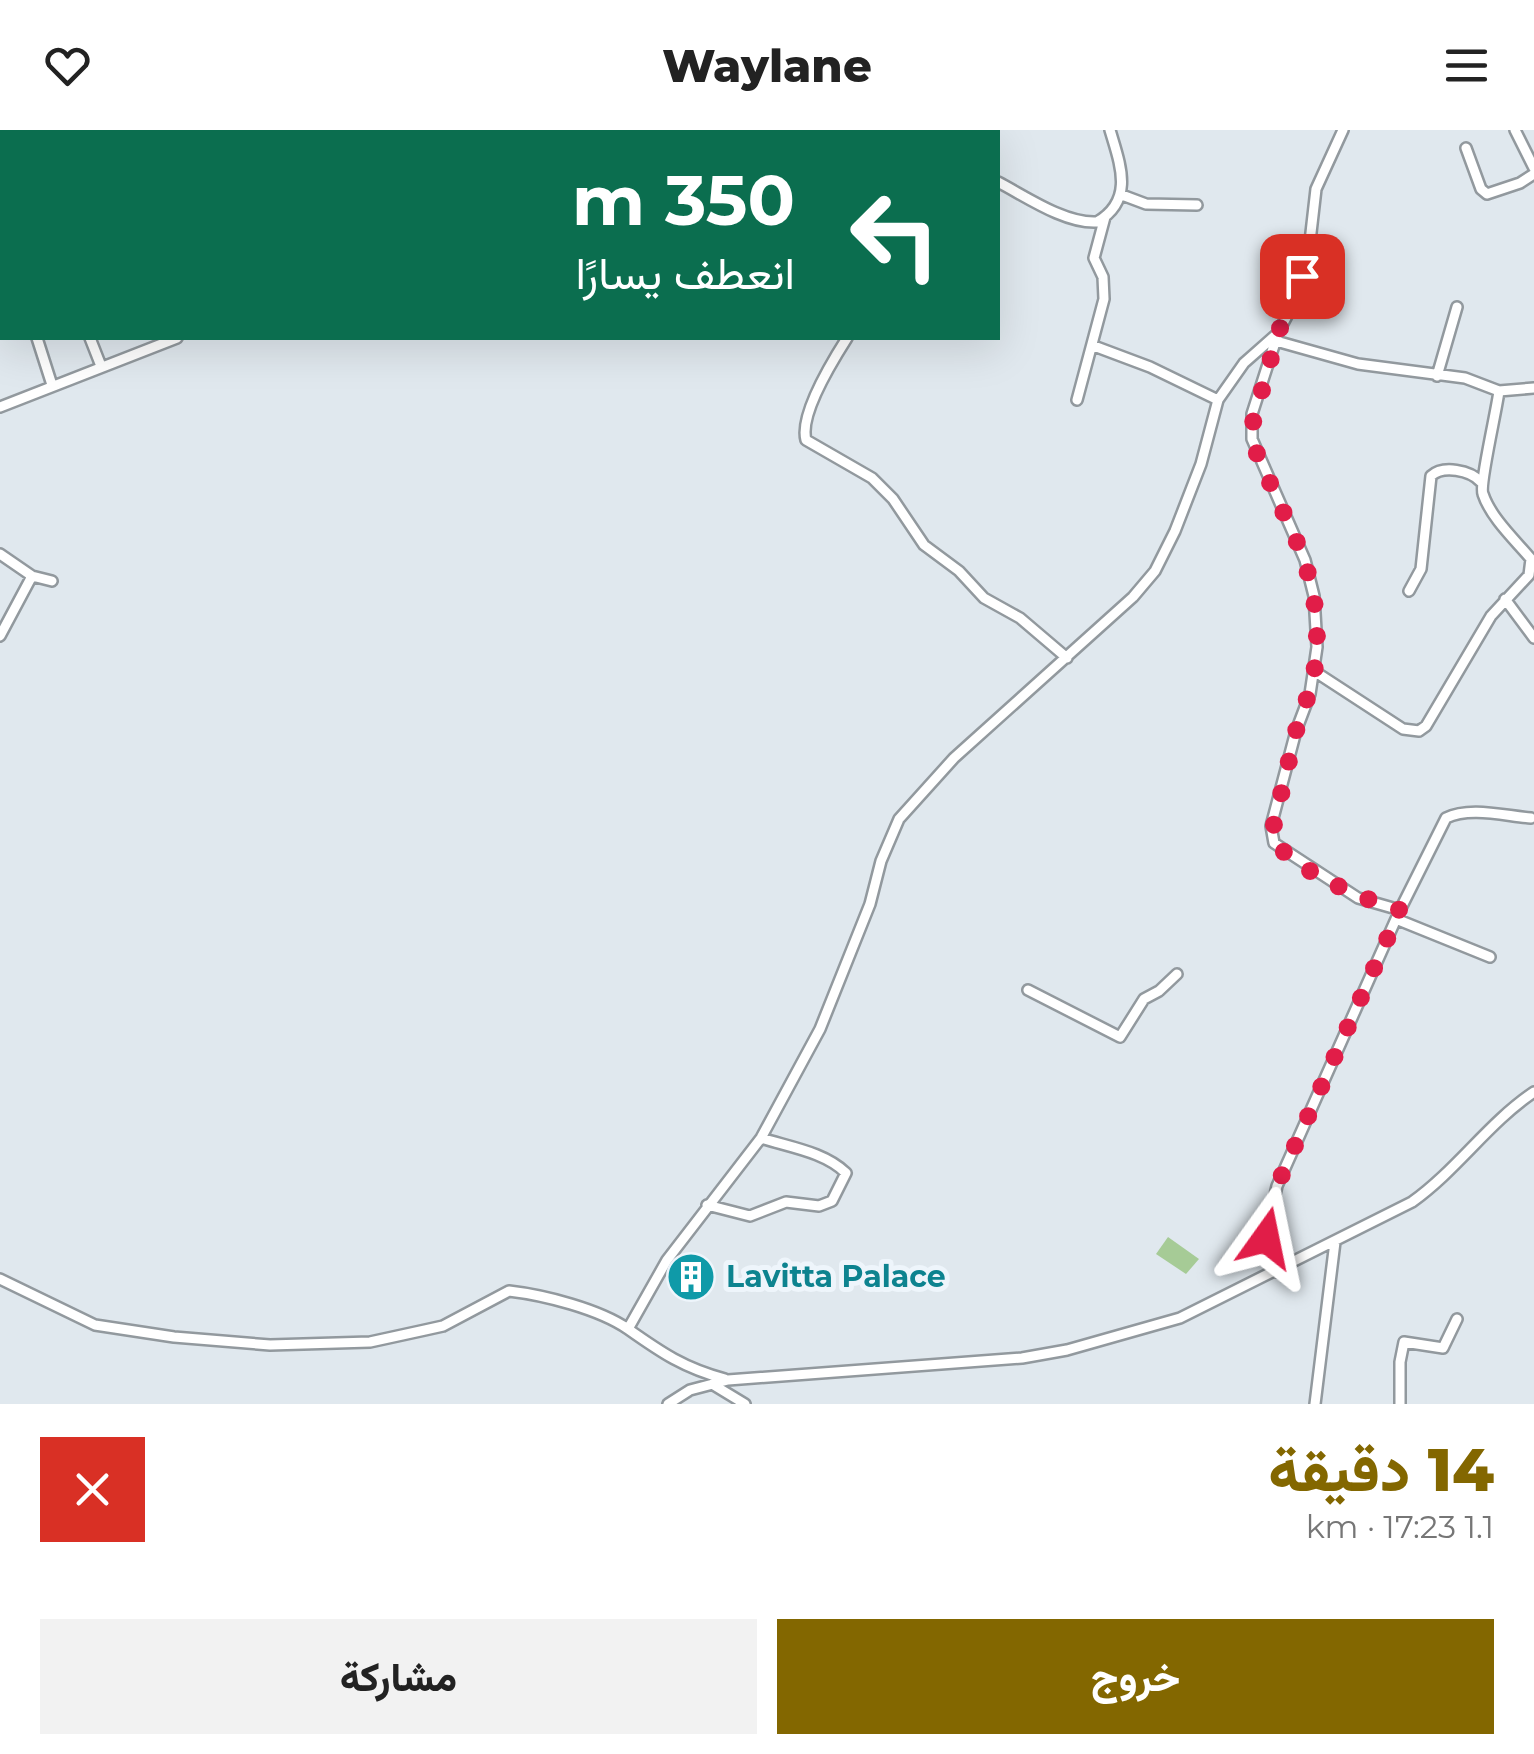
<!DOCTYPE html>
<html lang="ar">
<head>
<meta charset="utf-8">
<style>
	body { margin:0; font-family:Montserrat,Vazirmatn,sans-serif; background:#f2f2f2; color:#222; direction:rtl; height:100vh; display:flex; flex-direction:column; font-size:38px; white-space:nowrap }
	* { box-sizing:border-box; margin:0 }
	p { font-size:32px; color:#767676 }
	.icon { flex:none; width:55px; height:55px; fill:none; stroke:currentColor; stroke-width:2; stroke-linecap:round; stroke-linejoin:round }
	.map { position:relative; height:1274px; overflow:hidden; direction:ltr }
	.panel { display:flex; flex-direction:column; background:#fff; flex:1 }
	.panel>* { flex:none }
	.hud { position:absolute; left:0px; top:0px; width:1000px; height:210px; box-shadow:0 10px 40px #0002; direction:rtl; background:#0b6e4f; color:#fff; overflow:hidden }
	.pin { position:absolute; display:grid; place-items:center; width:85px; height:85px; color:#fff; margin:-42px; border-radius:20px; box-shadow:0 5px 15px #0006 }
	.me { position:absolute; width:110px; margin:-55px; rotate:12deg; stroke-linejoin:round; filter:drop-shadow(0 0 8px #0008) }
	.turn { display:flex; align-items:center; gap:35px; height:210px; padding:0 40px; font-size:45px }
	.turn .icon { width:130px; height:130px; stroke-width:2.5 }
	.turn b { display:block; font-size:70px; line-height:85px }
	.round { display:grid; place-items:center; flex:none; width:105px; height:105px; border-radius:0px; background:#f2f2f2 }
	.headline { display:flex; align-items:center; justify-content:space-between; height:170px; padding:0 40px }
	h1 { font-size:60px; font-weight:800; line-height:75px; color:#836700 }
	.cta { display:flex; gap:20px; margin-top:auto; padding:20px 40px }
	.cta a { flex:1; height:115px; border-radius:0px; background:#836700; color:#fff; font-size:40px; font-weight:800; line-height:115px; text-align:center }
	.cta a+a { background:#f2f2f2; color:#222 }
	header { display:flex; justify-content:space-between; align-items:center; height:130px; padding:0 40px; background:#fff; font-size:45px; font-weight:800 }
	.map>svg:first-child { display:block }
</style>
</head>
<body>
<header><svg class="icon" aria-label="menu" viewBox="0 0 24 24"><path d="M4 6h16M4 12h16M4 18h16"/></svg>Waylane<svg class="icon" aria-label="heart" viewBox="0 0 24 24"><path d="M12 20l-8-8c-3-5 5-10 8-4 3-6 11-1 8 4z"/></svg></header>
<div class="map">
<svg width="1534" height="1274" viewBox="0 0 1534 1274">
	<rect width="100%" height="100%" fill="#e0e8ee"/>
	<path fill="#a6cb96" d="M 1168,1107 L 1199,1129 L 1186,1144 L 1156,1124 Z"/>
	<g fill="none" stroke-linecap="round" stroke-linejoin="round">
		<g stroke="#92999e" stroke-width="14">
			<path id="minor" d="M 3,0 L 4,2
				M 246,0 L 249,2
				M 542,0 L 545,2
				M 806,0 L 809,2
				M 871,0 L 873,2
				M 1515,0 L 1534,38
				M 105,2 L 108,1
				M 654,2 L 658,0
				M 910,2 L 918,0
				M 974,2 L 975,0
				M 1466,18 L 1481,59 L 1487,64 L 1520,53 L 1534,44
				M 998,52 C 1025,66 1065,94 1097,92 C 1135,70 1120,34 1110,0
				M 1122,65 L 1146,74 L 1197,75
				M 0,86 L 2,93
				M 1278,203 L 1252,284 L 1252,309 L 1305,430 L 1314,466 L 1317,517 L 1310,564 L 1296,601 L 1271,696 L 1274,713 L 1358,768 L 1400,780 L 1446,688 C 1470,676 1505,686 1531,688
				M 37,208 L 52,255
				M 90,208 L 101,236
				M 847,208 C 833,230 799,285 806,310 L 872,348 L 893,369 L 924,415 L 959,441 L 984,468 L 1020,488 L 1067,528
				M 1276,211 L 1358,234 L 1465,248 L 1499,261 L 1534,258
				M 1094,216 L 1150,237 L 1218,270
				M 1437,246 L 1457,177
				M 1077,270 L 1104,169 L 1103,147 L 1094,128 L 1105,87
				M 0,277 L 177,208
				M 0,424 L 32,446 L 52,451
				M 1409,461 L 1421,439 L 1431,346 C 1443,335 1470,340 1481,352
				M 1505,469 L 1534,508
				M 0,506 L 32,446
				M 1314,541 L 1403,599 L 1419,601 L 1426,596 L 1491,486 L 1529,445 L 1531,429 C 1515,410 1491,388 1483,364 C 1479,355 1497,279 1499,261
				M 1396,789 L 1490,827
				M 1028,860 L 1120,907 L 1144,869 L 1159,861 L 1177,844
				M 707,1075 L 750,1086 L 786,1072 L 819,1076 L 832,1071 L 846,1043 C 825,1022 789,1017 761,1008
				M 1276,1142 L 1266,1121 L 1265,1109 L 1277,1056 L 1400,780
				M 0,1149 L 95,1195 L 174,1207 L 270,1215 L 370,1212 L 425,1200 L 443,1196 L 509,1161 C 544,1165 599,1179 628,1199 C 662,1223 684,1238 725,1249
				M 628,1199 L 667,1130 L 761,1008 L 820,899 L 870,774 L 881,731 L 899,689 L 954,628 L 1133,467 L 1155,441 L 1175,401 L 1201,334 L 1218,270 L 1244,233 L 1278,203 L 1288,184 L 1308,129 L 1316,59 L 1343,0
				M 712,1254 L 745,1274
				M 668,1274 L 690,1260 L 728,1250 L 1022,1228 L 1067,1220 L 1180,1188 L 1412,1072 C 1457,1040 1488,993 1534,962
				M 1315,1274 L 1335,1112
				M 1400,1274 L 1400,1232 L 1404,1212 L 1443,1218 L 1457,1189"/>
		</g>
		<use href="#minor" stroke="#fff" stroke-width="9"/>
	</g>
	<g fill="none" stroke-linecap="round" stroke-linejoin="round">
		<path stroke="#e11d48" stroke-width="18" stroke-dasharray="0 32.4" d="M 1266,1108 L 1277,1056 L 1400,780 C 1364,770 1291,739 1271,707 L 1296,601 L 1314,548 L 1318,490 L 1305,430 L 1257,324 L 1252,296 L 1278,203 L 1302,146"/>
	</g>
	<defs>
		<g id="building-disc" transform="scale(2.5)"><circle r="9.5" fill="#0f9aa8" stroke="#eef5fb"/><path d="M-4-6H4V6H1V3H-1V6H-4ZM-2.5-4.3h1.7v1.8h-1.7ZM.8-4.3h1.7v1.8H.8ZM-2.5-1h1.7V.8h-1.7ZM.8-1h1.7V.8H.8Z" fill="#fff"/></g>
	</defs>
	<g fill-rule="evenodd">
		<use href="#building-disc" x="691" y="1147"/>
	</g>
	<g text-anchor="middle" stroke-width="10" stroke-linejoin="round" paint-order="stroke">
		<g font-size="30" font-weight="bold" fill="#0d838f" stroke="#eef5fb" text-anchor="start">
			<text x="726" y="1157">Lavitta Palace</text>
		</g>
	</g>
</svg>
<div class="pin" style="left:1302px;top:146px;background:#d93025"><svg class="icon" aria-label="arrive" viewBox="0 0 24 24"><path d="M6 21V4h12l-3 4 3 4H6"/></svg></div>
<svg class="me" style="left:1266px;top:1108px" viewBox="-20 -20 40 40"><path d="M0-17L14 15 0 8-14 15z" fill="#e11d48" stroke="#fff" stroke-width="4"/></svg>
<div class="hud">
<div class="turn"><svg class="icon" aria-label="left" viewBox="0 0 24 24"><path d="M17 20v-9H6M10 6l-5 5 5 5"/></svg><div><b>350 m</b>انعطف يسارًا</div></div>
</div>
</div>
<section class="panel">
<div class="headline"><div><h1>14 دقيقة</h1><p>1.1 km · 17:23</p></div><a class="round" style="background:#d93025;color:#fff"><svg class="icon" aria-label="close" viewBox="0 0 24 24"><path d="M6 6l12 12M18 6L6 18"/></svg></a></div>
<div class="cta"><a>خروج</a><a>مشاركة</a></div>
</section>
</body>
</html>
